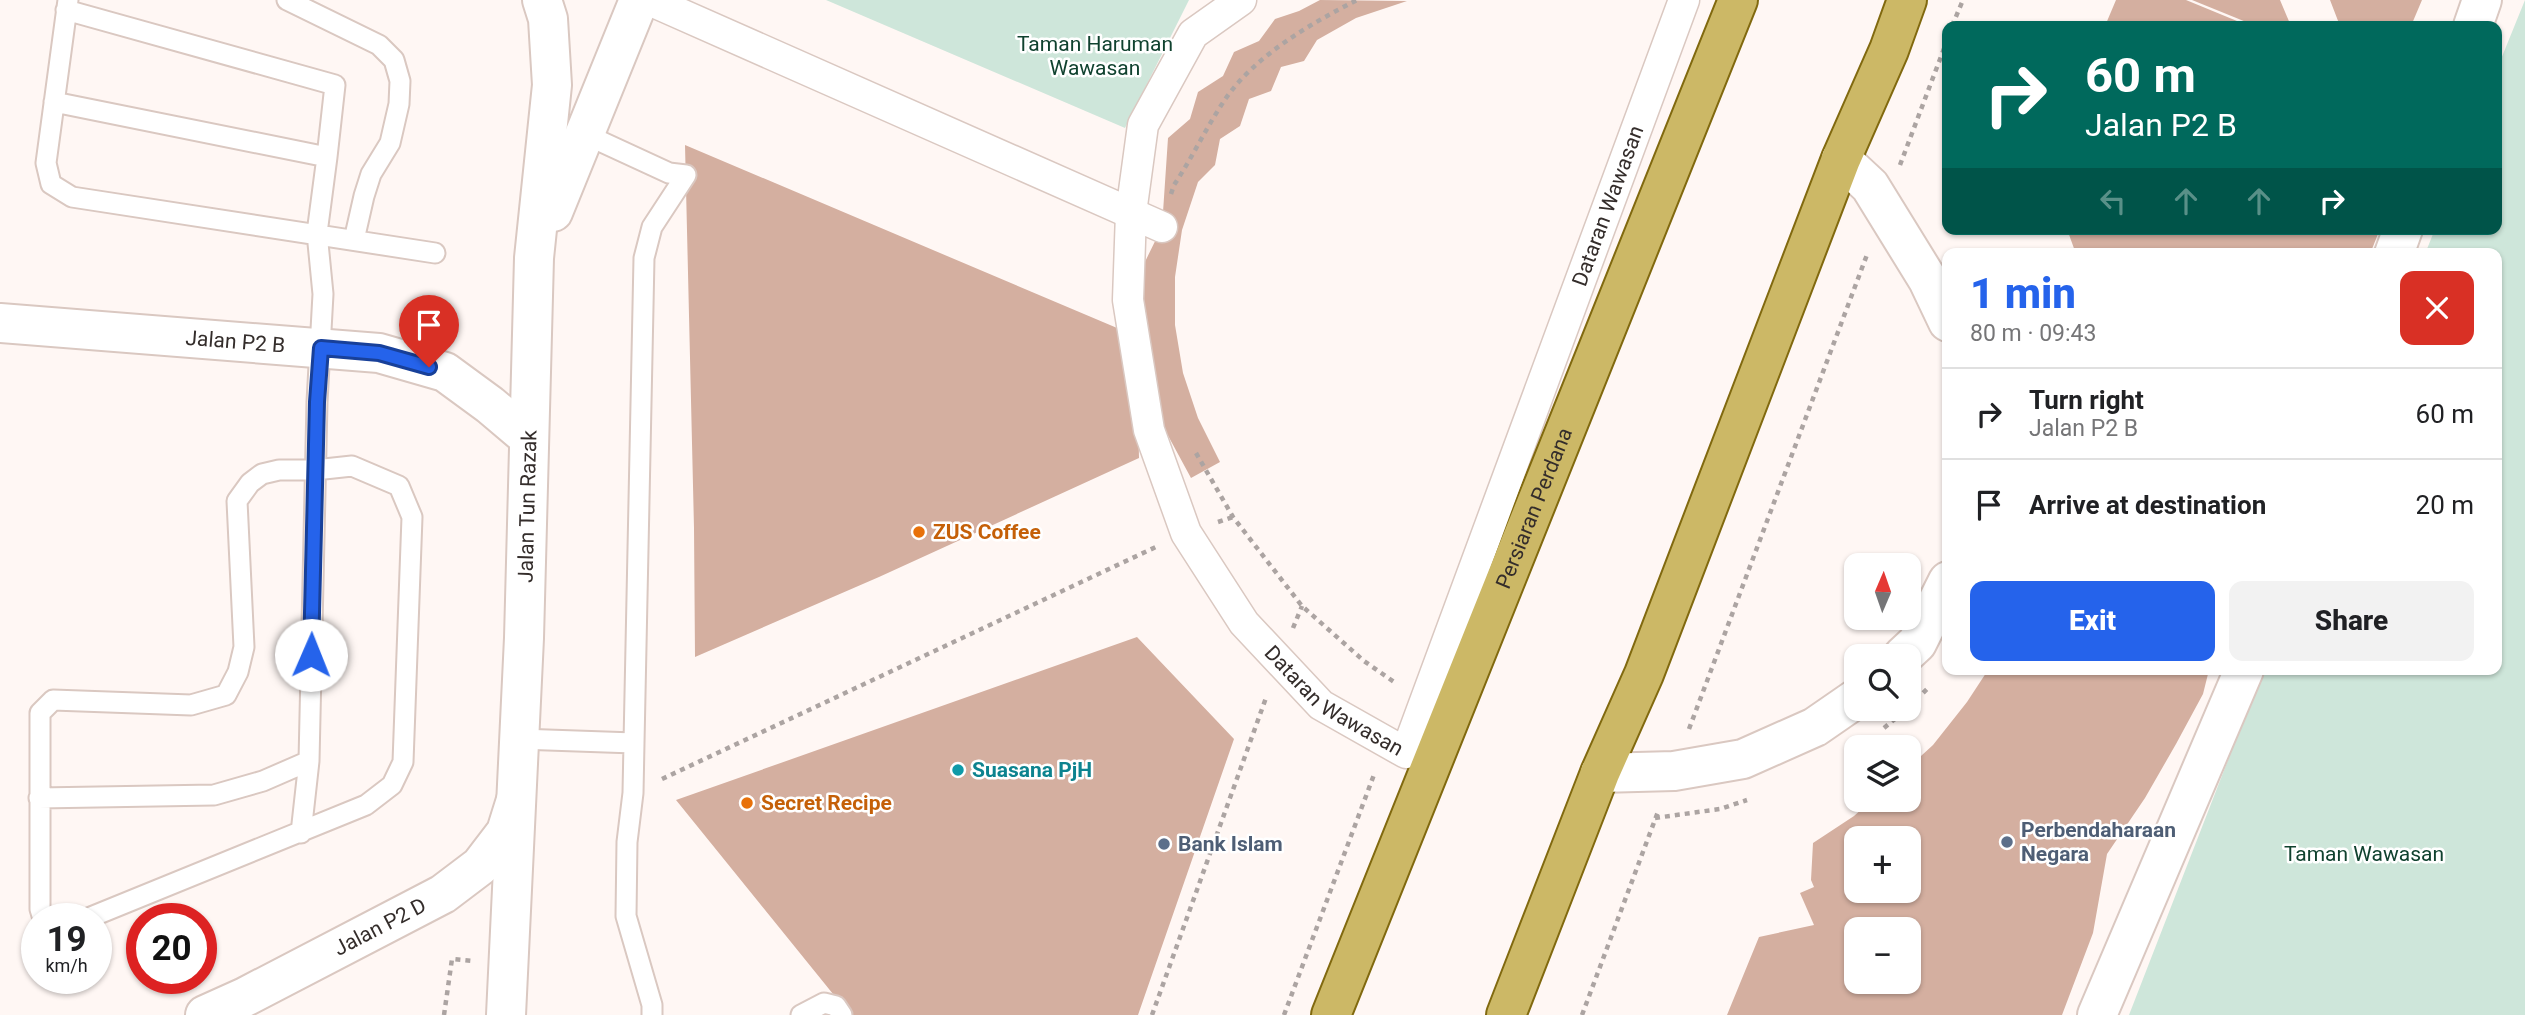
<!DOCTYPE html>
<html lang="en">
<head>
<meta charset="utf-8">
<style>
	body { margin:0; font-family:Roboto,sans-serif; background:#f2f2f2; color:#202124; height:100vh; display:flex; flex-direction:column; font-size:26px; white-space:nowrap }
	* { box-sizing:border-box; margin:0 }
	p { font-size:23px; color:#757577 }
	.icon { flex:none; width:38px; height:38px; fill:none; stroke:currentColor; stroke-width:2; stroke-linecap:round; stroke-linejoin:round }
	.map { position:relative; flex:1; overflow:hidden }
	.drawer { position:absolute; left:1942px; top:248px; width:560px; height:427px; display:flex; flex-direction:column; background:#fff; border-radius:14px; box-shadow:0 2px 5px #0004 }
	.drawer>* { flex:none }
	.banner { position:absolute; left:1942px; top:21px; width:560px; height:214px; border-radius:14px; box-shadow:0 2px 5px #0004; background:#00695c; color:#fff; overflow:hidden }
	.needle { width:46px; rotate:2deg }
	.tools { position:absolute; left:1844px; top:553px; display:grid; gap:14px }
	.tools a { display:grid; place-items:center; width:77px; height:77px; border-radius:14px; background:#fff; box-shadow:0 2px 5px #0004; font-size:35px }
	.speed { position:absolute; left:21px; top:903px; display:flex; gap:14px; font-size:35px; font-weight:700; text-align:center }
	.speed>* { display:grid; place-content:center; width:91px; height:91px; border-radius:50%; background:#fff; box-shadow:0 2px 5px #0004; line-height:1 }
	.speed small { font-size:18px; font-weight:400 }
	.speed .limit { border:10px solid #d22; background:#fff; color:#111 }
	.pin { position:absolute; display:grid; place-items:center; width:60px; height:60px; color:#fff; margin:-72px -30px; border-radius:50% 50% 50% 0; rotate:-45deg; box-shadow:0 0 7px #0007 }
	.pin .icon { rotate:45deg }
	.me { position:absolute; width:77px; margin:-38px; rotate:1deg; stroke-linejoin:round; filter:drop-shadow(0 0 5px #0008) }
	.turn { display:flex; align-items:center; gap:24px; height:147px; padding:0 28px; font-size:32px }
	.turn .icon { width:91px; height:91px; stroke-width:2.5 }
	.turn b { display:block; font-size:49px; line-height:60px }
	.lanes { display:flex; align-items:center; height:66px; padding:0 28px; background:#0003; justify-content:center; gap:35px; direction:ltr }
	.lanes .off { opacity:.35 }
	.round { display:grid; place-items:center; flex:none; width:74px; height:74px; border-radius:14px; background:#f2f2f2 }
	.summary { display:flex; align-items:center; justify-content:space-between; height:119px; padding:0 28px }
	h1 { font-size:42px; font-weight:800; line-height:52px; color:#2563eb }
	.button { display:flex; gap:14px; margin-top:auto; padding:14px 28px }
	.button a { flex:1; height:80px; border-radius:14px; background:#2563eb; color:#fff; font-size:28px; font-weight:800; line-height:80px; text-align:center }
	.button a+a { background:#f2f2f2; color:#202124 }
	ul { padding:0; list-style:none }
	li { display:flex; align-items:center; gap:21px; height:91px; padding:0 28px; border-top:2px solid #e0e0e0 }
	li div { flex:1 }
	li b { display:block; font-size:26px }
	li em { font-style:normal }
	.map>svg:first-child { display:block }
</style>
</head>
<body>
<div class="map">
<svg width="2525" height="1015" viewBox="0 0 2525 1015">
	<rect width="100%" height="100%" fill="#fff7f4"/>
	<path fill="#cee6da" d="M 826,0 L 1189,0 L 1125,128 Z
		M 2525,0 L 2525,1015 L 2129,1015 L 2263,670 L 2497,670 L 2497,254 L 2425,254 L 2435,229 L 2497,229 L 2497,69 Z"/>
	<path fill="#d4afa0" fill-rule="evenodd" d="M 1320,0 L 1407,1 L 1356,18 L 1317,40 L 1304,61 L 1281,67 L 1271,91 L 1249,99 L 1240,126 L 1220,139 L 1215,165 L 1198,182 L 1182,230 L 1175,277 L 1175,325 L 1183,373 L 1198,418 L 1220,462 L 1191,478 L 1165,430 L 1149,379 L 1140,272 L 1162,227 L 1168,138 L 1190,119 L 1198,92 L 1223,76 L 1234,52 L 1259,41 L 1275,19 L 1299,11 Z
		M 2116,0 L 2186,0 L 2237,21 L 2235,26 L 2105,26 Z
		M 2192,0 L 2280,0 L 2291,26 L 2256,26 Z
		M 2330,0 L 2422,0 L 2411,26 L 2340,26 Z
		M 685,145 L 1136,336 L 1139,458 L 879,577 L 695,657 L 694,528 Z
		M 2067,229 L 2380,229 L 2370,254 L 2076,254 Z
		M 1137,637 L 1234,739 L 1138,1015 L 850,1015 L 676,800 Z
		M 1988,670 L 2209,670 L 2203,694 L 2176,744 L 2145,798 L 2107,854 L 2093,933 L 2062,1015 L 1727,1015 L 1759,937 L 1814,925 L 1800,893 L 1814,887 L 1811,880 L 1813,843 L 1854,816 L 1872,800 L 1909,800 L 1909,767 L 1933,745 L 1967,702 ZM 1857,838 L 1909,838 L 1909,891 L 1857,891 ZM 1857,929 L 1909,929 L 1909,982 L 1857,982 Z"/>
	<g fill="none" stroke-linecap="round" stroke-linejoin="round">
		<g stroke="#dac8c1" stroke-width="23">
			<path id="service" d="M 68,0 L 46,163 L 51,184 L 72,197 L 435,253
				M 287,0 L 379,45 L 394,60 L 400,81 L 399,104 L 390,143 L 371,174 L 364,196 L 354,240
				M 66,10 L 335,85 L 327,157
				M 578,131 L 669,173 L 686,175 L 652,227 L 644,258 L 634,743 L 633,793 L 627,842 L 626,916 L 652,1005 L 652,1015
				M 519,739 L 634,743
				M 39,798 L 214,795 L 263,781 L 309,761 L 317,402 L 323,294 L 317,233 L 327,157 L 54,102
				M 301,833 L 309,761
				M 43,919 L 40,909 L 40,713 L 53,700 L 191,705 L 226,695 L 238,672 L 244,647 L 237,501 L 250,483 L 262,474 L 279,470 L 315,470 L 352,466 L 399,486 L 412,517 L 403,762 L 392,785 L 366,805 L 86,919
				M 801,1015 L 824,1003 L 836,1006 L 842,1015"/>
		</g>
		<g stroke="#dac8c1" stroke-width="33">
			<g id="pedestrian">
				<path d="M 649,0 L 1162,227"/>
				<path id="s1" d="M 1241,0 L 1193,34 L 1143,125 L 1131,213 L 1128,300 L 1149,430 L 1186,533 L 1244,623 L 1321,705 L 1406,753 L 1684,0"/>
			</g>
		</g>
		<g stroke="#dac8c1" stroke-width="42">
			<g id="minor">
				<path d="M 2473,26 L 2482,0"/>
				<path d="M 1841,159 L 1870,186 L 1928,280 L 1948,322"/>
				<path d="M 2394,254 L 2403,229"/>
				<path id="s2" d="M 0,323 L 379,353 L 445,372 L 490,405 L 529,438"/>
				<path d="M 1903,656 L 1917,643 L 1948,581"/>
				<path d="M 1600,773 L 1674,771 L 1743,759 L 1815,727 L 1857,698"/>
				<path id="s3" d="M 205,1015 L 245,997 L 443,894 L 480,866 L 506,832 L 516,800"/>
				<path d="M 2097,1015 L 2244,670"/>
			</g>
		</g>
		<g stroke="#dac8c1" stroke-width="42">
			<g id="tertiary">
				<path d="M 553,212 L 639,0"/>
				<path id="s4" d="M 506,1015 L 524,638 L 534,258 L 552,85 L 548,19 L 542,0"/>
			</g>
		</g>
		<g stroke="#81690f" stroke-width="42">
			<g id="primary">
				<path id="s5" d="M 1331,1015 L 1738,0"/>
				<path d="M 1506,1015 L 1600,773 L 1644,674 L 1841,159 L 1889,50 L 1907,0"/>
			</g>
		</g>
		<path stroke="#aca4a2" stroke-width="4.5" stroke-dasharray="5 5" stroke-linecap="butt" d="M 1952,26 L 1963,0
			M 1900,165 L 1948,38
			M 1171,194 L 1174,185 C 1192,158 1206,128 1224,101 C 1254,56 1310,24 1357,0
			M 1196,453 L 1233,517 L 1302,606 L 1364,661 L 1397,684
			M 1218,522 L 1233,517
			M 1293,628 L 1302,606
			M 1909,707 L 1928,688
			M 1884,728 L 1907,709
			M 1689,729 L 1868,252
			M 662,779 L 1158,546
			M 1655,818 L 1720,809 L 1747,800
			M 444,1015 L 452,959 L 473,961
			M 1152,1015 L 1267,695
			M 1284,1015 L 1375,772
			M 1582,1015 L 1659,809"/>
		<use href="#service" stroke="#fff" stroke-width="19"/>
		<use href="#pedestrian" stroke="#fff" stroke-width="30"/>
		<use href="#minor" stroke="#fff" stroke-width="38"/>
		<use href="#tertiary" stroke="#fff" stroke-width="38"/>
		<use href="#primary" stroke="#ccb866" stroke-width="38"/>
	</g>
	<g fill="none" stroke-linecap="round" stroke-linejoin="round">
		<g stroke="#184099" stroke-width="18">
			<path id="route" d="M 311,655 L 317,402 L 321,348 L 379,353 L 429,367"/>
		</g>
		<use href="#route" stroke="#2563eb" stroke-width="12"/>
	</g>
	<g fill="#e8710a" stroke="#fff" stroke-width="2.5">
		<circle cx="919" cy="532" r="7"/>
		<circle cx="747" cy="803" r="7"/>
	</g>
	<circle fill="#0f9aa8" stroke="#fff" stroke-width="2.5" cx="958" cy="770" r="7"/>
	<g fill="#5c6f8a" stroke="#fff" stroke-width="2.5">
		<circle cx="2007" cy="842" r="7"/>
		<circle cx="1164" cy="844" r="7"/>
	</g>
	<g text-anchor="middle" stroke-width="5" stroke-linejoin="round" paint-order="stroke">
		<g font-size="21" fill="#10422f" stroke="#fff">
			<text x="1095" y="51">Taman Haruman<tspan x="1095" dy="24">Wawasan</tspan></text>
			<text x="2364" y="861">Taman Wawasan</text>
		</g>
		<g font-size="21" fill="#342d2b" stroke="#fff">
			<text dy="7" stroke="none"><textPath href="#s1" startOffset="1480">Dataran Wawasan</textPath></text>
			<text dy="7" stroke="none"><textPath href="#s2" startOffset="236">Jalan P2 B</textPath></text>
			<text dy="7" stroke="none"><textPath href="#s4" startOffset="509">Jalan Tun Razak</textPath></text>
			<text dy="7" stroke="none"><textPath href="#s5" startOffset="546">Persiaran Perdana</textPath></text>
			<text dy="7" stroke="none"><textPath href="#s1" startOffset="807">Dataran Wawasan</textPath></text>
			<text dy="7" stroke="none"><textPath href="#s3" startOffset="196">Jalan P2 D</textPath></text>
		</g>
		<g font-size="21" font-weight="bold" fill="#c56008" stroke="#fff" text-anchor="start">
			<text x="933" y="539">ZUS Coffee</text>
			<text x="761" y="810">Secret Recipe</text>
		</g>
		<g font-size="21" font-weight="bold" fill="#0d838f" stroke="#fff" text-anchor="start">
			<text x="972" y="777">Suasana PjH</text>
		</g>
		<g font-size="21" font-weight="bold" fill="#4e5e75" stroke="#fff" text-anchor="start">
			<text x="2021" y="837">Perbendaharaan<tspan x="2021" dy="24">Negara</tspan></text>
			<text x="1178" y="851">Bank Islam</text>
		</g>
	</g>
</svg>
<div class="tools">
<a><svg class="needle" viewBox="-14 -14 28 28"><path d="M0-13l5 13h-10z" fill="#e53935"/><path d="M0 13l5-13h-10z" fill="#757577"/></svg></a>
<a><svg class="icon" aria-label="search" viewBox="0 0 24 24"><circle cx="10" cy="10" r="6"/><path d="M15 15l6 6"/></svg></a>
<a><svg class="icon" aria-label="layers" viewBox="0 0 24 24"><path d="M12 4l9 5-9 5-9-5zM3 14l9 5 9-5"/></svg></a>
<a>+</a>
<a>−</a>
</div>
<div class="speed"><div>19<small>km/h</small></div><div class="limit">20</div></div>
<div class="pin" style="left:429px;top:367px;background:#d93025"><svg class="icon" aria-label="arrive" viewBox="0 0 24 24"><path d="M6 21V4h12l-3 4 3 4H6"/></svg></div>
<svg class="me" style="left:311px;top:655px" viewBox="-20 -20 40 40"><circle r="19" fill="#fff"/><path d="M0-13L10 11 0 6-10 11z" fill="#2563eb"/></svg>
<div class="banner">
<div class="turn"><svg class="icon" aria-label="right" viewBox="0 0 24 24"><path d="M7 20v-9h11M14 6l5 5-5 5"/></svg><div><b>60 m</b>Jalan P2 B</div></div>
<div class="lanes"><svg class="icon off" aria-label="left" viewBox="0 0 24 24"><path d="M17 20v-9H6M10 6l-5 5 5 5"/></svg><svg class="icon off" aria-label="ahead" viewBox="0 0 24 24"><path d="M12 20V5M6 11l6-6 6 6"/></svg><svg class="icon off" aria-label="ahead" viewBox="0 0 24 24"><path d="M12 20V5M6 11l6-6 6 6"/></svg><svg class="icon" aria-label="right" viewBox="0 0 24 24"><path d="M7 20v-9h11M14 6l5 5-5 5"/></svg></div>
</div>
<section class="drawer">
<div class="summary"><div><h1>1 min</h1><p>80 m · 09:43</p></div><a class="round" style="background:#d93025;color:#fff"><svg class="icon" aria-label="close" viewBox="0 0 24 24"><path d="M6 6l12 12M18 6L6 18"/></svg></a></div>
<ul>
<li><svg class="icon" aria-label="right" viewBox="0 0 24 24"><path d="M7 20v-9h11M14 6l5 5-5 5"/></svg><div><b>Turn right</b><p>Jalan P2 B</p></div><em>60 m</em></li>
<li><svg class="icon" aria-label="arrive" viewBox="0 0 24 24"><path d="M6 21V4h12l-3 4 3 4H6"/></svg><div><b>Arrive at destination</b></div><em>20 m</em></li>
</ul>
<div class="button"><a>Exit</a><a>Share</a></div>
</section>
</div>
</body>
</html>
